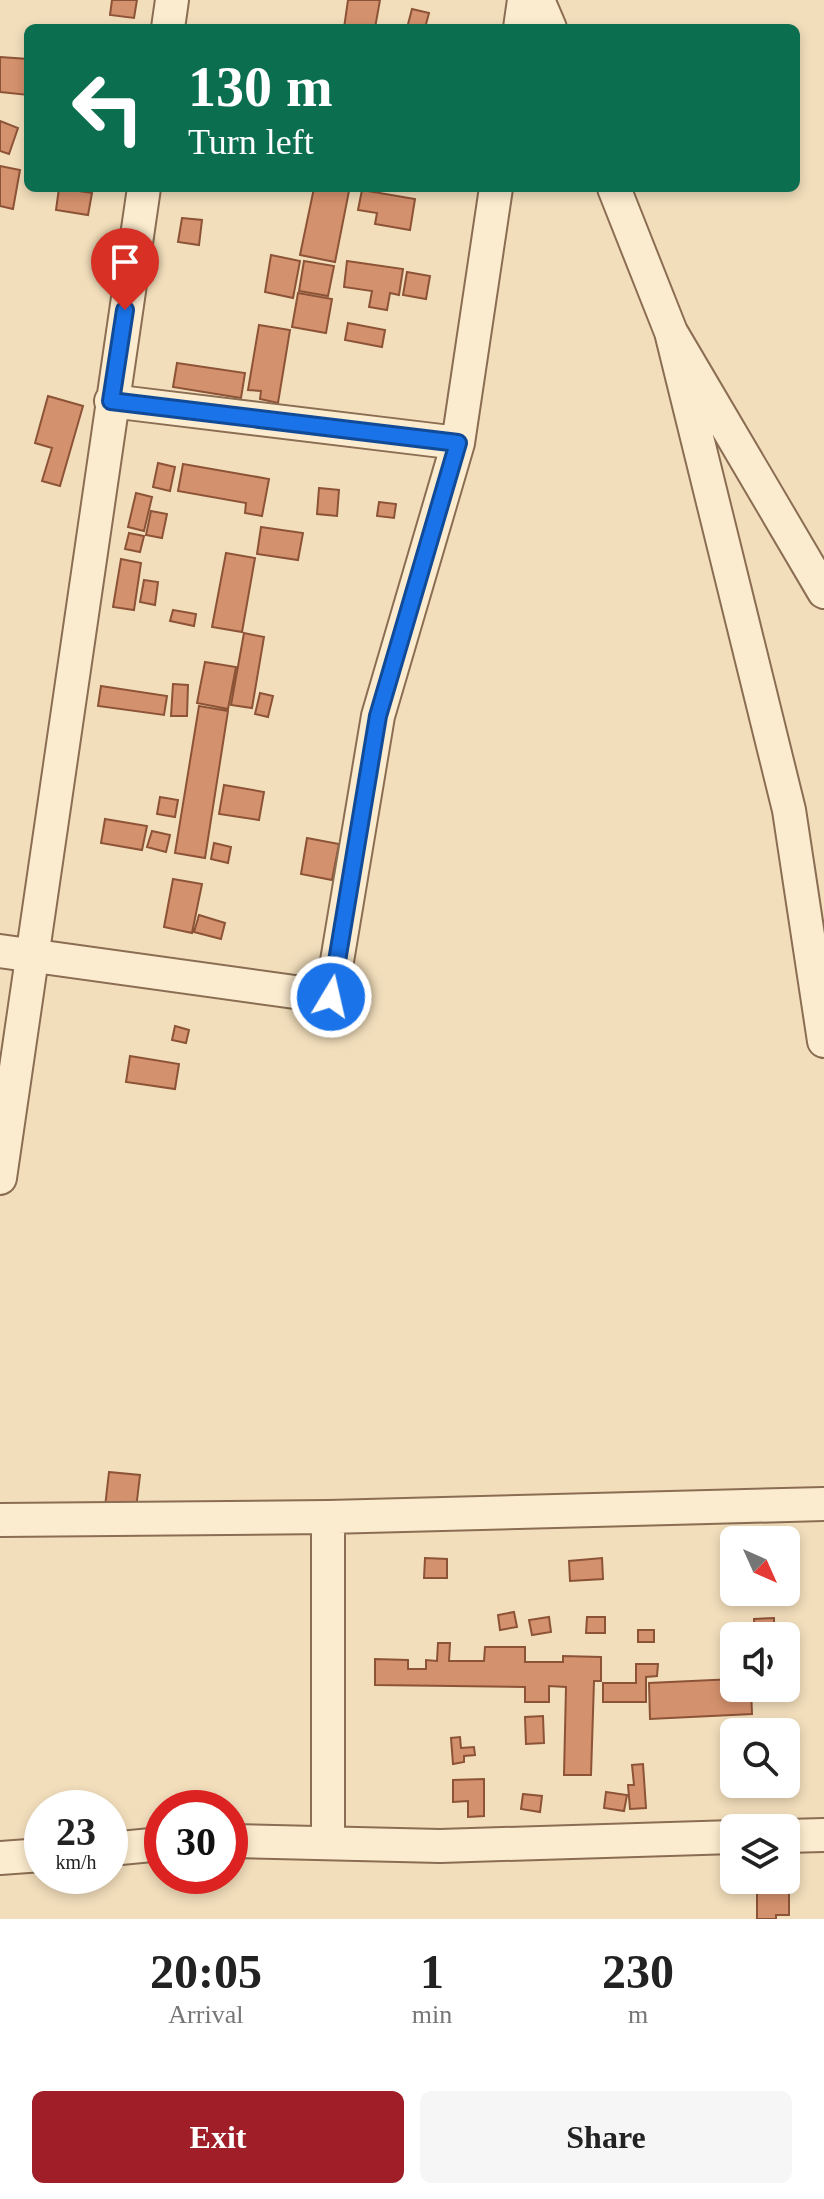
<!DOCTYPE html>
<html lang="en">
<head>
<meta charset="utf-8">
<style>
	body { margin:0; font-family:"Times New Roman",serif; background:#f6f6f6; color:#222; height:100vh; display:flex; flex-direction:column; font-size:30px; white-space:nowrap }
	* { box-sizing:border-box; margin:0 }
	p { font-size:26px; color:#767676 }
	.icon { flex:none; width:44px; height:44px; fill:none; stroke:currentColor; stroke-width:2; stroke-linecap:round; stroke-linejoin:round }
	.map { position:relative; height:1919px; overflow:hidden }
	.panel { display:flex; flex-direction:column; background:#fff; flex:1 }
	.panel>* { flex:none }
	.top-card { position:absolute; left:24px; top:24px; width:776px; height:168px; border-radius:12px; box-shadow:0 4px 12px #0003; background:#0b6e4f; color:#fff; overflow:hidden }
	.needle { width:52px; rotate:135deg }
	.controls { position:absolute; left:720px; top:1526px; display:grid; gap:16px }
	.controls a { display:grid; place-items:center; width:80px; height:80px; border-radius:12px; background:#fff; box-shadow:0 4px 12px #0003; font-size:40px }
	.speed { position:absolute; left:24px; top:1790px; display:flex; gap:16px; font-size:40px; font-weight:700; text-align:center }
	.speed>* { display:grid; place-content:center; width:104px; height:104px; border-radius:50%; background:#fff; box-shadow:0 4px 12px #0003; line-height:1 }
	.speed small { font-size:20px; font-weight:400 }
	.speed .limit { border:12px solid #d22; background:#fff; color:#111 }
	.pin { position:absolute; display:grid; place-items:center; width:68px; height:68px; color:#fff; margin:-82px -34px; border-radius:50% 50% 50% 0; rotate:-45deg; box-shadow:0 0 8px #0007 }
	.pin .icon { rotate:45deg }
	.me { position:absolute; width:88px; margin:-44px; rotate:9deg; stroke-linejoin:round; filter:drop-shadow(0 0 6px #0008) }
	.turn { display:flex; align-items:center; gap:28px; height:168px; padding:0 32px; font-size:36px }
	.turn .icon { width:104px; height:104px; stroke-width:2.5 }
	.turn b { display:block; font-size:56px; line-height:68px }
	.eta { display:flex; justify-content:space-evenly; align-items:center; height:136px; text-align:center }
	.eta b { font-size:48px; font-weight:700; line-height:56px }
	.action { display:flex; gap:16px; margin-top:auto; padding:16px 32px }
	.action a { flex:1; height:92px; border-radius:12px; background:#9f1e27; color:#fff; font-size:32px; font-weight:700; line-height:92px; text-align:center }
	.action a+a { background:#f6f6f6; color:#222 }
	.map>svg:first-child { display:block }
</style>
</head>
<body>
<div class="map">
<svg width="824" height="1919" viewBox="0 0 824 1919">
	<rect width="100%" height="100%" fill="#f2debb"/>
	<path fill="#d4916d" stroke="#8c5337" stroke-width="2" d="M 112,0 L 137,0 L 134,18 L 110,15 Z
		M 348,0 L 380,0 L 375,28 L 344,28 Z
		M 412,9 L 429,13 L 425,28 L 407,28 Z
		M 0,57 L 28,59 L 28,95 L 0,92 Z
		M 0,121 L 18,128 L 9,154 L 0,151 Z
		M 0,166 L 20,170 L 13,209 L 0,206 Z
		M 59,188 L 92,193 L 88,215 L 56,210 Z
		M 314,188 L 332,188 L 349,191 L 335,262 L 300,255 Z
		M 362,190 L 415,199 L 410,230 L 375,224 L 377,213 L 358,210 Z
		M 182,218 L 202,220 L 199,245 L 178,242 Z
		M 271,255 L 300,261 L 293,298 L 265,292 Z
		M 304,261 L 334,266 L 328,296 L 299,291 Z
		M 347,261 L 403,269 L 399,295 L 390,293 L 387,310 L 369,307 L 372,291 L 344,287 Z
		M 407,272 L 430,276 L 426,299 L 403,295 Z
		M 298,293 L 332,299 L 326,333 L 292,327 Z
		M 348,323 L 385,330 L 382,347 L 345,340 Z
		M 259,325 L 290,330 L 278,403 L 260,399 L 261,391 L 248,390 Z
		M 177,363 L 245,373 L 241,398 L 173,387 Z
		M 48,396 L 83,406 L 60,486 L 42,481 L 52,448 L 35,443 Z
		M 158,463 L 175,467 L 170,491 L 153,487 Z
		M 183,464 L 269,479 L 262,516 L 245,513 L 246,503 L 178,491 Z
		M 319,488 L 339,490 L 337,516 L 317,514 Z
		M 136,493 L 152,497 L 144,531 L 128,527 Z
		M 379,502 L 396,504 L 394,518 L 377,516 Z
		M 151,511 L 167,514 L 162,538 L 146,535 Z
		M 261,527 L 303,533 L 298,560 L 257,554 Z
		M 129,533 L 144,536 L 140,552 L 125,549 Z
		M 226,553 L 255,558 L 242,632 L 212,627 Z
		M 121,559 L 141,563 L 134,610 L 113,607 Z
		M 144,580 L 158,582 L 155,605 L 140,602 Z
		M 173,610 L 196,614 L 194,626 L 170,621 Z
		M 244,633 L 264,637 L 252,708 L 231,705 Z
		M 205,662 L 236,667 L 228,709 L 197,703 Z
		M 173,684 L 188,685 L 187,716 L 171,716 Z
		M 101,686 L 167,696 L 164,715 L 98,706 Z
		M 260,693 L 273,696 L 268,717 L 255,714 Z
		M 199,706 L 228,711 L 205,858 L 175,853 Z
		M 224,785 L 264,792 L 259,820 L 219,814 Z
		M 160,797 L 178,800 L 175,817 L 157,814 Z
		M 105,819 L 147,826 L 142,850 L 101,843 Z
		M 152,831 L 170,835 L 166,852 L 147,847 Z
		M 307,838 L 339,844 L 332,880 L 301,874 Z
		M 214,843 L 231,847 L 228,863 L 211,859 Z
		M 173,879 L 202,884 L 192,933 L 164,927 Z
		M 199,915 L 225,923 L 221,939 L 194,932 Z
		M 175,1026 L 189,1030 L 186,1043 L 172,1040 Z
		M 130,1056 L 179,1064 L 175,1089 L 126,1082 Z
		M 109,1472 L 140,1475 L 136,1509 L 105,1507 Z
		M 425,1558 L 447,1559 L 447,1578 L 424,1578 Z
		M 602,1558 L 603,1579 L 570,1581 L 569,1561 Z
		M 514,1612 L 517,1627 L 500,1630 L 498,1615 Z
		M 549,1617 L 551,1632 L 532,1635 L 529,1620 Z
		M 587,1617 L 605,1617 L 605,1633 L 586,1633 Z
		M 774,1618 L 774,1636 L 755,1636 L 754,1619 Z
		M 638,1630 L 654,1630 L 654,1642 L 638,1642 Z
		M 438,1643 L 450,1643 L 449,1661 L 484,1661 L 485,1647 L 525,1647 L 525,1662 L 563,1662 L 563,1656 L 601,1657 L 601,1681 L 594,1681 L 591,1775 L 564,1775 L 566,1687 L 549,1686 L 549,1702 L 525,1702 L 525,1687 L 375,1685 L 375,1659 L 408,1660 L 408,1669 L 426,1669 L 426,1660 L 437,1661 Z
		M 636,1664 L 658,1664 L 657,1676 L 646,1677 L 646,1702 L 603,1702 L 603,1683 L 636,1683 Z
		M 734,1679 L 734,1688 L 751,1688 L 752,1714 L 650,1719 L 649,1683 Z
		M 543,1716 L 544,1743 L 526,1744 L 525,1717 Z
		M 460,1737 L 461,1748 L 474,1747 L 475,1755 L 464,1756 L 464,1762 L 453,1764 L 451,1738 Z
		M 643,1764 L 646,1808 L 630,1809 L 628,1785 L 634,1785 L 632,1765 Z
		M 484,1779 L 484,1816 L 468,1817 L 468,1801 L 453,1802 L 453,1780 Z
		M 606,1792 L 627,1795 L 624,1811 L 604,1808 Z
		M 523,1794 L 542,1796 L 540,1812 L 521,1809 Z
		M 786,1871 L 797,1871 L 797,1887 L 789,1886 L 789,1915 L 776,1915 L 776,1919 L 757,1919 L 757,1880 L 786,1880 Z"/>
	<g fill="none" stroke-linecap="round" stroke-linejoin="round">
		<g stroke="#8a6d53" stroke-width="36">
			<path id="minor" d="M 538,0 L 550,28
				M 168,28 L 172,0
				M 520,28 L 524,0
				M 614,188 L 671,332 L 824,592
				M 671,332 L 789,810 L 824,1041
				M 111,401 L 458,443
				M 0,951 L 331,997 L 378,716 L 458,443 L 496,188
				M 0,1178 L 144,188
				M 328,1517 L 328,1843
				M 0,1520 L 328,1517 L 824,1504
				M 786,1836 L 824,1835
				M 230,1841 L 440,1846 L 734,1837
				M 110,1849 L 162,1844
				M 0,1858 L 42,1855"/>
		</g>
		<use href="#minor" stroke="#fceccf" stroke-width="32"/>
	</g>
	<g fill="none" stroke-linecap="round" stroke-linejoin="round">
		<g stroke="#114b97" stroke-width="20">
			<path id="route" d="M 125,310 L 111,401 L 458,443 L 378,716 L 331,997"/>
		</g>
		<use href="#route" stroke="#1a73e8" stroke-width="14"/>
	</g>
</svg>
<div class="controls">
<a><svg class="needle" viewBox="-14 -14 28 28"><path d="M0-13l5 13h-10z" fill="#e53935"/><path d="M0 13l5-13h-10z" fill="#767676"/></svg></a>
<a><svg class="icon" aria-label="sound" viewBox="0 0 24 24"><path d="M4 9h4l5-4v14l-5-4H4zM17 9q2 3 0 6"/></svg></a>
<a><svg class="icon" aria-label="search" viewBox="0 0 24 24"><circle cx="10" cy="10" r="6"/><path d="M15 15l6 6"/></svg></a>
<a><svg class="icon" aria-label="layers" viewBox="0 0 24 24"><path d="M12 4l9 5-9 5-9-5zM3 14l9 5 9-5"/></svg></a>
</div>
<div class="speed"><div>23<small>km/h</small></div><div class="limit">30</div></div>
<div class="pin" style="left:125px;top:310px;background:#d93025"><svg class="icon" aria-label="arrive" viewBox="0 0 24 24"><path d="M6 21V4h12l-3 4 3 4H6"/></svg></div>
<svg class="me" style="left:331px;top:997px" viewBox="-20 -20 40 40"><circle r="17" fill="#1a73e8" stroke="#fff" stroke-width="3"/><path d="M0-11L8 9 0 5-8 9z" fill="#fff"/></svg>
<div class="top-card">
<div class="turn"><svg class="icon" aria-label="left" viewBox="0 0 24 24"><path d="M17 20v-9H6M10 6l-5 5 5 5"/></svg><div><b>130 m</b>Turn left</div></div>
</div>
</div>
<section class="panel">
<div class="eta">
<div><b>20:05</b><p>Arrival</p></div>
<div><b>1</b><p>min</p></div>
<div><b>230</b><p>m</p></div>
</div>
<div class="action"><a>Exit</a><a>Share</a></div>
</section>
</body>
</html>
